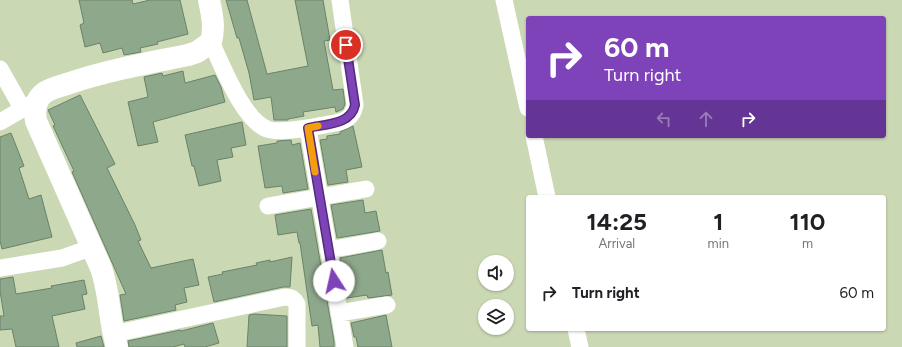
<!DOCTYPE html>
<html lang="en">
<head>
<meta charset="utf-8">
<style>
	body { margin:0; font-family:Figtree,sans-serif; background:#f6f6f6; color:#202124; height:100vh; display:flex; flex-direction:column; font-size:15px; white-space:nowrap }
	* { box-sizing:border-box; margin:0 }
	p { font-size:13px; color:#757577 }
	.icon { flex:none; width:22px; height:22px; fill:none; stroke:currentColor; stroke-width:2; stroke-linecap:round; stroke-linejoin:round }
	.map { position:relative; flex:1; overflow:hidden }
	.details { position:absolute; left:526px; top:195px; width:360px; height:136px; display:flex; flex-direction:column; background:#fff; border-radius:4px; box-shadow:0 1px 3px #0004 }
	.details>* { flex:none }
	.hud { position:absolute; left:526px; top:16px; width:360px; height:122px; border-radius:4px; box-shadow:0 1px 3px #0004; background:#7e43b9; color:#fff; overflow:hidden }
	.controls { position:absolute; left:478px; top:255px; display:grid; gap:8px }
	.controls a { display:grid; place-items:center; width:36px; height:36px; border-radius:50%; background:#fff; box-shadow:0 1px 3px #0004; font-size:20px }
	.pin { position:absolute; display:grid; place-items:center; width:34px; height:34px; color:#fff; margin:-17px; border:2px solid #fff; border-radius:50%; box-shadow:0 1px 4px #0007 }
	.me { position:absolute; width:44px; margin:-22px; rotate:350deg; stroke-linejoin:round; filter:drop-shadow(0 0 3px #0008) }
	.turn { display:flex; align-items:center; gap:14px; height:84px; padding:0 12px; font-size:18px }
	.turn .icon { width:52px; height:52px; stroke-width:2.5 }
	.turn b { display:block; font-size:28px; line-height:34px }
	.lanes { display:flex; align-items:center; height:38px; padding:0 12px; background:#0003; justify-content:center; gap:20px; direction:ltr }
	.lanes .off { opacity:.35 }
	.eta { display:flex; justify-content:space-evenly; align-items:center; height:68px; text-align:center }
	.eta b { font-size:24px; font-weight:700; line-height:28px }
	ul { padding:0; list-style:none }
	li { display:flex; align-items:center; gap:12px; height:60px; padding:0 12px }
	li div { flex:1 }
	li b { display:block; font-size:15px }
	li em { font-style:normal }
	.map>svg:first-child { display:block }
</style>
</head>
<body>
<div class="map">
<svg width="902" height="347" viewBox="0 0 902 347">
	<rect width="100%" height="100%" fill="#cbd8b4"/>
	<path fill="#8ea88c" stroke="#698368" d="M 79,0 L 132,0 L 133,4 L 150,0 L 180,0 L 188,34 L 157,42 L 158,44 L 140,48 L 141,52 L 124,55 L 122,48 L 103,53 L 100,43 L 85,47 L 80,25 L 84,23 Z
		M 226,0 L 247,0 L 267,74 L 308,66 L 295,0 L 323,0 L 330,40 L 324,41 L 333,90 L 343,89 L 345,104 L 343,109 L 336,112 L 335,107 L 303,112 L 304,116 L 288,119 L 288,120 L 274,120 L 271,97 L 254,100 L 249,73 L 239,38 L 237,38 Z
		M 183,71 L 185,83 L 215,75 L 221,87 L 225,102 L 153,122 L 158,142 L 138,146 L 128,102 L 148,97 L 144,77 L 162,73 L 163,76 Z
		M 80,95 L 115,164 L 107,168 L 135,225 L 141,240 L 138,241 L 151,268 L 193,259 L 199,285 L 184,288 L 187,302 L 175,305 L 176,310 L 124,321 L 120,295 L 126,294 L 72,172 L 74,171 L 53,126 L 55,125 L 48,110 Z
		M 242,122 L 246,145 L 231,148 L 233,157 L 217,160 L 221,181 L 199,186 L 194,166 L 192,166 L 185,135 Z
		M 353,126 L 362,167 L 346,170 L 348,182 L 328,185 L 320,140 L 327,139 L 327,136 L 340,134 L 340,132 Z
		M 11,133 L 24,166 L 19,168 L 29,199 L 41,195 L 52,237 L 2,249 L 0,241 L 0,137 Z
		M 291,140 L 292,145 L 300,143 L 308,189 L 283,193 L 282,186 L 265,188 L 258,146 L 277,143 L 277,141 Z
		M 363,200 L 365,213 L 376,211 L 380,231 L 337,238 L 331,205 Z
		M 311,209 L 334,341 L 334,347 L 320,347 L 318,325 L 312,326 L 300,243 L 299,243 L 297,232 L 278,235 L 275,215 Z
		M 382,250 L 386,273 L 388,272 L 392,295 L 368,298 L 367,295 L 347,298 L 340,258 Z
		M 292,257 L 290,287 L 283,287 L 214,302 L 208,277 L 223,274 L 222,272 L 257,265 L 256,263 L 270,260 L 270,262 Z
		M 13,277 L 16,294 L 52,288 L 51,286 L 84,280 L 87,294 L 82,295 L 85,309 L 52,316 L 59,347 L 16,347 L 12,329 L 0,330 L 0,316 L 4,316 L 0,291 L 0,279 Z
		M 254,314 L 287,316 L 287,347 L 247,347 L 249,315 Z
		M 386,315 L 392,347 L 358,347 L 356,337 L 354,337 L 351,323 Z
		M 213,323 L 219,343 L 205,347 L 185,347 L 184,344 L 173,347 L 129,347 L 128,341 L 180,330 L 181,331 Z
		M 101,336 L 104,347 L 77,347 L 76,343 Z"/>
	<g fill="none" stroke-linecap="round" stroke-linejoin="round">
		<path stroke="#fff" stroke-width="17" d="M 504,0 L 528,108
			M 211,42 C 222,65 243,120 267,129 C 279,134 311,127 325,125 C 339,122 352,122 355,105 L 340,0
			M 0,69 L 22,108
			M 0,122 L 33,103
			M 308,128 L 345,347
			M 534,136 L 547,197
			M 268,206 L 366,189
			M 328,250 L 378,241
			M 0,268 L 62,258 L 93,247
			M 339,313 L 387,305
			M 576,329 L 580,347
			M 113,334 L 285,297 C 292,297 294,299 297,304 L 297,347"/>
		<path stroke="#fff" stroke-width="22" d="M 117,347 C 109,321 110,293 101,268 L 36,121 C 34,110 35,100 44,93 C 51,88 61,86 70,83 C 108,70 149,63 188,55 L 197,52 L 211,42 C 215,28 212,14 209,0"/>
	</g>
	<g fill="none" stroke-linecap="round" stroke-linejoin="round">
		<g stroke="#522c78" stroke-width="10">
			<path id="route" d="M 334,281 L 308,128 C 325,124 351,125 355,105 L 346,45"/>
		</g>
		<use href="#route" stroke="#7e43b9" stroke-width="7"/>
		<path stroke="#f59e0b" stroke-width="7" d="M 315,172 L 308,128 L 318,126"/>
	</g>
</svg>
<div class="controls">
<a><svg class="icon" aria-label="sound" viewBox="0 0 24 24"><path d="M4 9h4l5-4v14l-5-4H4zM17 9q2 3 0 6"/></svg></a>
<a><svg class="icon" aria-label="layers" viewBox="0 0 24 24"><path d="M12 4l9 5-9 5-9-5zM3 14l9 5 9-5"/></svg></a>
</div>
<div class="pin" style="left:346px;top:45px;background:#d93025"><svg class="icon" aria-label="arrive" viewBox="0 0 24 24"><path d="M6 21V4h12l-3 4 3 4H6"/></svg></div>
<svg class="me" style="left:334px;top:281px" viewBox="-20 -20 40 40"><circle r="19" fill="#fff"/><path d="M0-13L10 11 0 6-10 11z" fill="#7e43b9"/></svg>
<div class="hud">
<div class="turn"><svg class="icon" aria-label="right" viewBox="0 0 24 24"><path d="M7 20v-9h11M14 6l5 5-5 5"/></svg><div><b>60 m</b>Turn right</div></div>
<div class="lanes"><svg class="icon off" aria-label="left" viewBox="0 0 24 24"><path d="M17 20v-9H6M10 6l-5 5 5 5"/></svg><svg class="icon off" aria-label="ahead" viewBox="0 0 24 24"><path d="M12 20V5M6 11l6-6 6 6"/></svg><svg class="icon" aria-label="right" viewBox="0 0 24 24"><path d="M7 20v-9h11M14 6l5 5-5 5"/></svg></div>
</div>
<section class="details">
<div class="eta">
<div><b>14:25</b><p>Arrival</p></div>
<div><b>1</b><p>min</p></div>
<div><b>110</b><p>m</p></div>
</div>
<ul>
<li><svg class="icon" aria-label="right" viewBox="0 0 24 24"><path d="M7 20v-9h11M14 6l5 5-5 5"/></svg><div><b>Turn right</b></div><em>60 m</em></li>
</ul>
</section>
</div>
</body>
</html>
